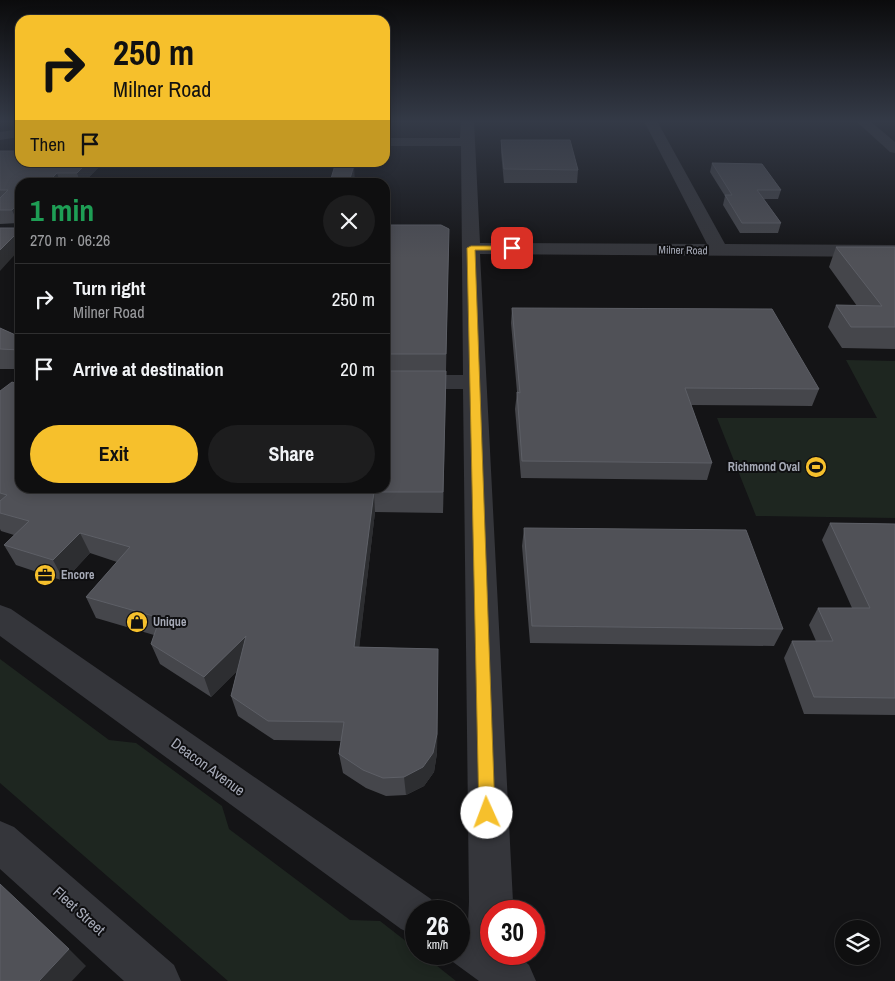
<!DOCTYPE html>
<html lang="en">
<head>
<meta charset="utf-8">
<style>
	body { margin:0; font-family:"Archivo Narrow",sans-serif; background:#1d1d1e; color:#f1f3f6; height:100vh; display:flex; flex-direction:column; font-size:19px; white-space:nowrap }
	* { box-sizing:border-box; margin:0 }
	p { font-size:16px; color:#9b9c9f }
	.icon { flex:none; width:28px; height:28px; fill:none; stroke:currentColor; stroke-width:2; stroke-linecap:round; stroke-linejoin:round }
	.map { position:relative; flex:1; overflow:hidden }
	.panel { position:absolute; left:15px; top:178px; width:375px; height:315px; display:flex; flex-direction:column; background:#0f0f10; border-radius:15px; box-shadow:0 2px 12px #0003,0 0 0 1px #2f2f30 }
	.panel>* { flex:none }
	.hud { position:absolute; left:15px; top:15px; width:375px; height:152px; border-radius:15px; box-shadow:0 2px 12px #0003,0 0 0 1px #2f2f30; background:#f6c02c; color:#111; overflow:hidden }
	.tools { position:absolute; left:835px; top:920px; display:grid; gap:10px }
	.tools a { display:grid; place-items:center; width:45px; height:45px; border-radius:50%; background:#0f0f10; box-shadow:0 2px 12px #0003,0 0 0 1px #2f2f30; font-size:25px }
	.speed { position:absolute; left:405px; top:900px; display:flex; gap:10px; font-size:25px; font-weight:700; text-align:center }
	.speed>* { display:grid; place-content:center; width:65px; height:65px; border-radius:50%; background:#0f0f10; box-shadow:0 2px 12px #0003,0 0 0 1px #2f2f30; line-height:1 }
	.speed small { font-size:12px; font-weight:400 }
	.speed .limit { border:8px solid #d22; background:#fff; color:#111 }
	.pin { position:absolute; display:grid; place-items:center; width:42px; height:42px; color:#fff; margin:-21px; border-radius:10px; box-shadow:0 2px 8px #0006 }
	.me { position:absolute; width:55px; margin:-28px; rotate:358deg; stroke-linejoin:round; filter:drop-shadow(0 0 4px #0008) }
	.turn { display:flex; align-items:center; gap:18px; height:105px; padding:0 15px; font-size:22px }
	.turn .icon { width:65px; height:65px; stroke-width:2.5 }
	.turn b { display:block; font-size:35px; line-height:42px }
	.then { display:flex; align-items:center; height:48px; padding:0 15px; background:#0003; gap:10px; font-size:19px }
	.round { display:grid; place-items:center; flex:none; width:52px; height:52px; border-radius:26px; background:#1d1d1e }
	.head { display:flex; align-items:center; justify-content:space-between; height:85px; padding:0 15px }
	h1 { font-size:30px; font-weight:700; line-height:38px; color:#1e9e55 }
	.button { display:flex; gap:10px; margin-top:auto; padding:10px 15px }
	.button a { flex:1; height:58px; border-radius:30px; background:#f6c02c; color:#111; font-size:20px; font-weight:700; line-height:58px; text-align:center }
	.button a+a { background:#1d1d1e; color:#f1f3f6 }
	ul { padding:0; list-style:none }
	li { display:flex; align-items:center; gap:15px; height:70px; padding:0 15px; border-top:1px solid #2f2f30 }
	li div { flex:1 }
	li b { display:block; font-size:19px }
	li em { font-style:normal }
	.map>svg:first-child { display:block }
</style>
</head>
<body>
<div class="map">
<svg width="895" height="981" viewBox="0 0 895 981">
	<rect width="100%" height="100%" fill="#141416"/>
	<path fill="#1e2620" d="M 846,360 L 895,361 L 895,518 L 756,516 L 717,418 L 877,418 Z
		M 0,659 L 109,740 L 136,743 L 222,806 L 229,829 L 350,920 L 380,921 L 416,949 L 416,954 L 422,954 L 456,981 L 228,981 L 0,783 Z"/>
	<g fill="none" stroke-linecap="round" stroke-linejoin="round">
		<path fill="#35363b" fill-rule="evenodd" d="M 461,121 L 474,121 L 480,243 L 707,244 L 644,121 L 657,121 L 725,244 L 895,245 L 895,257 L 480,254 L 513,902 L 512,911 L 491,911 L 491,954 L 516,954 L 529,965 L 536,981 L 479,981 L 442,954 L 459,954 L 459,919 L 468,923 L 469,902 L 463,389 L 385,389 L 385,375 L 463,375 L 461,146 L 385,146 L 385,138 L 460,138 Z
			M 856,121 L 870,121 L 895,142 L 895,153 L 890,152 Z
			M 20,129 L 20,137 L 0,140 L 0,132 Z
			M 0,605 L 11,609 L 431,899 L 437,911 L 416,911 L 416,936 L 401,929 L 0,636 Z
			M 0,821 L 14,827 L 174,965 L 181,981 L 124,981 L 0,869 Z"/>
	</g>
	<path fill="#45464b" d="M 501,140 L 578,170 L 577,183 L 504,183 L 501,152 Z
		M 0,151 L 102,164 L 84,182 L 20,182 L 20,221 L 18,223 L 0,224 Z
		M 712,163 L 781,190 L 778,199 L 764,199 L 781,223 L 778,233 L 740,233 L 723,205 L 725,196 L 710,172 Z
		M 385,225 L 449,229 L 443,513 L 375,512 L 359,647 L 438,649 L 437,753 L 434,772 L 424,786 L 406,795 L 386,796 L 366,788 L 343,773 L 339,754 L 341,741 L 274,740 L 238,716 L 231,696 L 237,671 L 211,697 L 160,664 L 151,644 L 154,635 L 96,618 L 86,597 L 117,562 L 90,553 L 64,581 L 16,565 L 4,545 L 14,535 L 1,531 L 0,529 L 0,391 L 385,488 Z
		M 836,247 L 895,247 L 895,349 L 842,348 L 828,327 L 836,305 L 857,306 L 829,267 Z
		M 512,308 L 819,389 L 812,406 L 691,405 L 712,463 L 707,480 L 521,478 L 515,409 L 517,392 L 511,323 Z
		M 0,328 L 20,337 L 20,369 L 0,369 Z
		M 830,523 L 895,524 L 895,715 L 804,714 L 784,658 L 792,641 L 816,641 L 809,625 L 818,608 L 852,608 L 822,540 Z
		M 524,528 L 783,629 L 774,646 L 530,643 L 522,546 Z"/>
	<path fill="#2d2e31" d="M 88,162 L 102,162 L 102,164 L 84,182 L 80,182 L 77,173 Z
		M 354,165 L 355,182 L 349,182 Z
		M 57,173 L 60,182 L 48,182 Z
		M 20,202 L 20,221 L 18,223 L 12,210 Z
		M 20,230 L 20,249 L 0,271 L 0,250 Z
		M 446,371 L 446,391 L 443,513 L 443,492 Z
		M 374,492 L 375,512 L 357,667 L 354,647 Z
		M 80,533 L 90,553 L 64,581 L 53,560 Z
		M 246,636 L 252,656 L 211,697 L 204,677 Z
		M 438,649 L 437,753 L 434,772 L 424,786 L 406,795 L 404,777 Z
		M 69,949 L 86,966 L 72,981 L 39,981 Z"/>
	<path fill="#505157" stroke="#5d5f66" d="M 501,140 L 570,140 L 578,170 L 504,169 Z
		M 0,151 L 20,151 L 20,162 L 88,162 L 77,173 L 57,173 L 48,182 L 20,182 L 20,202 L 12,210 L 0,210 L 0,198 L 8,190 L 0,190 Z
		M 712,163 L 762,164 L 781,190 L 757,190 L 781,223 L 742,223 L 725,195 L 732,195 Z
		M 335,165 L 354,165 L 349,182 L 330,182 Z
		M 385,225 L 441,225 L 449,229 L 446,354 L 385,354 Z
		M 0,228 L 20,228 L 20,230 L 0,250 Z
		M 836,247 L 895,247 L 895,327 L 851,327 L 836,305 L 882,306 Z
		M 512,308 L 772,309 L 819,389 L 685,388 L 712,463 L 522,461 L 517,392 L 520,393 Z
		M 0,328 L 20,337 L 20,350 L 0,349 Z
		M 385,371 L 446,371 L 443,492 L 374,492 L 354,647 L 438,649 L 437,734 L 433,753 L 423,767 L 404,777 L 383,778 L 363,770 L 339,754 L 344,722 L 268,721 L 231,696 L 246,636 L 204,677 L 151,644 L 160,618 L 86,597 L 130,547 L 80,533 L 53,560 L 4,545 L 29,521 L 0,513 L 0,501 L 7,495 L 0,493 L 0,391 L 12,382 L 20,385 L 20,488 L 385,488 Z
		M 830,523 L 895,524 L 895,698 L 814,697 L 792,641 L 833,641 L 818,608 L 870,608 Z
		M 524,528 L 746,530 L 783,629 L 532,626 Z
		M 0,884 L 69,949 L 39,981 L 0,981 Z"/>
	<linearGradient id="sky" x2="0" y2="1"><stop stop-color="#0b0b0c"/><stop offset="0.47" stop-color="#343a47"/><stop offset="1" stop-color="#343a47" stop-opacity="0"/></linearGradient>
	<rect width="895" height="258" fill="url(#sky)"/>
	<path fill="#f6c02c" stroke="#a07d1d" d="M 512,246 L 514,247 L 514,250 L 475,250 L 495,813 L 493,819 L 487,821 L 481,819 L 479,813 L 467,248 L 471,246 Z"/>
	<defs>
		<g id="stadium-disc" transform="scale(1.125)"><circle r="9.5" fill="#f6c02c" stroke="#0f0f11"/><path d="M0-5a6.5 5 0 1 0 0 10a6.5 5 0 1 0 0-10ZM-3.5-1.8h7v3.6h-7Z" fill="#111"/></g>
		<g id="office-disc" transform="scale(1.125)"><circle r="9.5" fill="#f6c02c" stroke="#0f0f11"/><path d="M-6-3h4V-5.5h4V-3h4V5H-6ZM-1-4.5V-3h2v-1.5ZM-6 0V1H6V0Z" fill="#111"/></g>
		<g id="shop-disc" transform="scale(1.125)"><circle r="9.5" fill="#f6c02c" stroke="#0f0f11"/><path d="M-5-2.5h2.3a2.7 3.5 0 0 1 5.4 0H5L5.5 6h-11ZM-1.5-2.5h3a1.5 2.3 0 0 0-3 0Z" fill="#111"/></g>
	</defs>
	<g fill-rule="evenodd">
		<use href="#stadium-disc" x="816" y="467"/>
		<use href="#office-disc" x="45" y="575"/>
		<use href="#shop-disc" x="137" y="622"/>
	</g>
	<g text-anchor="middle" stroke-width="4" stroke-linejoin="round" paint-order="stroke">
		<g font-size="11" fill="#a6aab7" stroke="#0f0f11">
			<text transform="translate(683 250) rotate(1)" y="4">Milner Road</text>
		</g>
		<g font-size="12" font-weight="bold" fill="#a6aab7" stroke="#0f0f11" text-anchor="start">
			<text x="800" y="471" text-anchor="end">Richmond Oval</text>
			<text x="61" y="579">Encore</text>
			<text x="153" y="626">Unique</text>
		</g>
		<g font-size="15" fill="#a6aab7" stroke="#0f0f11">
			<text transform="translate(208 767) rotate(36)" y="5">Deacon Avenue</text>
			<text transform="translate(79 911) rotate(42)" y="5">Fleet Street</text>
		</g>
	</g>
</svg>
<div class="tools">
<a><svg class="icon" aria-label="layers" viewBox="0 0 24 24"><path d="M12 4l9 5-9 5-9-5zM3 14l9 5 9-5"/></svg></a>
</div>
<div class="speed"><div>26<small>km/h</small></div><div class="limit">30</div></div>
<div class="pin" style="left:512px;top:248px;background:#d93025"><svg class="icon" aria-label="arrive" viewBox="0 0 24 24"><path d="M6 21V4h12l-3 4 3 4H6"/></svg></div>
<svg class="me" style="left:487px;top:813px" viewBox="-20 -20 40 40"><circle r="19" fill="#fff"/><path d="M0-13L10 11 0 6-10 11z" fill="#f6c02c"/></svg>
<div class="hud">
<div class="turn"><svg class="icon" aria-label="right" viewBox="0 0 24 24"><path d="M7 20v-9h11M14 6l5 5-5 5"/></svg><div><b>250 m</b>Milner Road</div></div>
<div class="then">Then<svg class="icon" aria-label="arrive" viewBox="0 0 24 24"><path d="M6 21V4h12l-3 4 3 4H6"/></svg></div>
</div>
<section class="panel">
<div class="head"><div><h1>1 min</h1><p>270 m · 06:26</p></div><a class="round"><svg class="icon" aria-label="close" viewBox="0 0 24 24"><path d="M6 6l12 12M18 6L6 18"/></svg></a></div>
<ul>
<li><svg class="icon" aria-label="right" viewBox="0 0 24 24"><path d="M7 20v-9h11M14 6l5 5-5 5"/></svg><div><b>Turn right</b><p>Milner Road</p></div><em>250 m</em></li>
<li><svg class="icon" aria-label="arrive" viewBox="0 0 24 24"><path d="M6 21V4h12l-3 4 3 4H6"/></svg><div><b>Arrive at destination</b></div><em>20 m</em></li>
</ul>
<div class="button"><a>Exit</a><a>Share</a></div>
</section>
</div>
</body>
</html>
